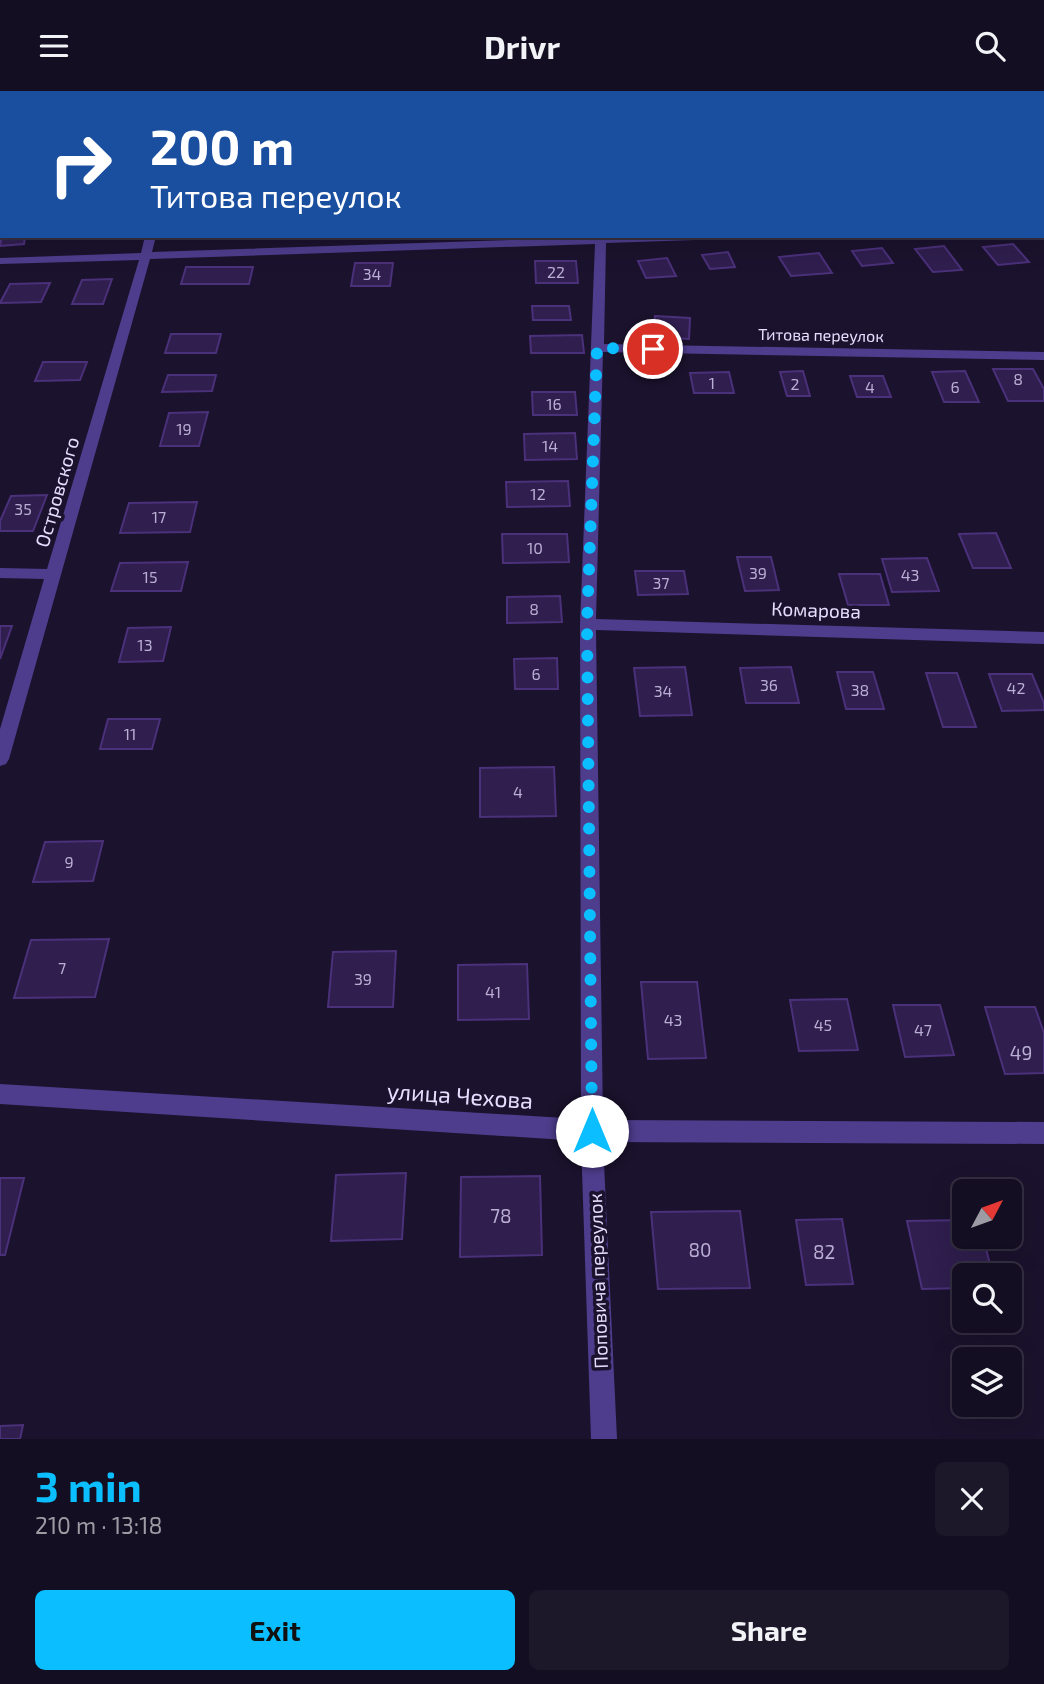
<!DOCTYPE html>
<html lang="en">
<head>
<meta charset="utf-8">
<style>
	body { margin:0; font-family:"Exo 2",sans-serif; background:#1d172a; color:#f1f3f6; height:100vh; display:flex; flex-direction:column; font-size:26px; white-space:nowrap }
	* { box-sizing:border-box; margin:0 }
	p { font-size:23px; color:#9d9ca5 }
	.icon { flex:none; width:38px; height:38px; fill:none; stroke:currentColor; stroke-width:2; stroke-linecap:round; stroke-linejoin:round }
	.map { position:relative; height:1348px; overflow:hidden }
	.panel { display:flex; flex-direction:column; background:#140e22; flex:1 }
	.panel>* { flex:none }
	.top-card { position:absolute; left:0px; top:0px; width:1045px; height:147px; box-shadow:0 7px 28px #0002,0 0 0 2px #332e40; background:#1a4fa0; color:#fff; overflow:hidden }
	.needle { width:46px; rotate:49deg }
	.controls { position:absolute; left:952px; top:1088px; display:grid; gap:14px }
	.controls a { display:grid; place-items:center; width:70px; height:70px; border-radius:10px; background:#140e22; box-shadow:0 7px 28px #0002,0 0 0 2px #332e40; font-size:35px }
	.pin { position:absolute; display:grid; place-items:center; width:60px; height:60px; color:#fff; margin:-30px; border:4px solid #fff; border-radius:50%; box-shadow:0 2px 7px #0007 }
	.me { position:absolute; width:77px; margin:-38px; rotate:0deg; stroke-linejoin:round; filter:drop-shadow(0 0 5px #0008) }
	.turn { display:flex; align-items:center; gap:24px; height:147px; padding:0 35px; font-size:32px }
	.turn .icon { width:91px; height:91px; stroke-width:2.5 }
	.turn b { display:block; font-size:49px; line-height:60px }
	.round { display:grid; place-items:center; flex:none; width:74px; height:74px; border-radius:10px; background:#1d172a }
	.headline { display:flex; align-items:center; justify-content:space-between; height:119px; padding:0 35px }
	h1 { font-size:42px; font-weight:700; line-height:52px; color:#0abeff }
	.button { display:flex; gap:14px; margin-top:auto; padding:14px 35px }
	.button a { flex:1; height:80px; border-radius:10px; background:#0abeff; color:#111; font-size:28px; font-weight:700; line-height:80px; text-align:center }
	.button a+a { background:#1d172a; color:#f1f3f6 }
	header { display:flex; justify-content:space-between; align-items:center; height:91px; padding:0 35px; background:#140e22; font-size:32px; font-weight:700 }
	.map>svg:first-child { display:block }
</style>
</head>
<body>
<header><svg class="icon" aria-label="menu" viewBox="0 0 24 24"><path d="M4 6h16M4 12h16M4 18h16"/></svg>Drivr<svg class="icon" aria-label="search" viewBox="0 0 24 24"><circle cx="10" cy="10" r="6"/><path d="M15 15l6 6"/></svg></header>
<div class="map">
<svg width="1044" height="1348" viewBox="0 0 1044 1348">
	<rect width="100%" height="100%" fill="#1b122d"/>
	<path fill="#2f1e4e" stroke="#4b307a" stroke-width="2" d="M 2,144 L 25,145 L 24,153 L 0,155 Z
		M 1013,153 L 1029,171 L 998,174 L 983,156 Z
		M 944,155 L 962,179 L 933,181 L 915,158 Z
		M 882,157 L 893,172 L 862,175 L 852,160 Z
		M 728,161 L 735,176 L 710,178 L 702,164 Z
		M 819,162 L 832,182 L 791,185 L 779,166 Z
		M 667,167 L 676,185 L 646,187 L 638,170 Z
		M 535,170 L 576,170 L 578,192 L 536,192 Z
		M 355,172 L 393,172 L 390,195 L 351,195 Z
		M 186,176 L 253,176 L 249,193 L 181,193 Z
		M 112,188 L 103,213 L 72,213 L 82,189 Z
		M 50,192 L 41,211 L 0,212 L 10,193 Z
		M 532,215 L 569,215 L 571,229 L 533,229 Z
		M 655,225 L 690,227 L 689,248 L 653,246 Z
		M 171,243 L 221,243 L 216,262 L 165,262 Z
		M 582,244 L 584,262 L 531,262 L 530,245 Z
		M 43,271 L 87,271 L 80,289 L 35,290 Z
		M 993,278 L 1033,278 L 1044,298 L 1044,310 L 1008,310 Z
		M 803,280 L 810,305 L 787,305 L 780,281 Z
		M 965,280 L 979,311 L 944,311 L 932,281 Z
		M 729,281 L 734,302 L 694,302 L 690,282 Z
		M 168,284 L 216,284 L 212,300 L 162,301 Z
		M 850,285 L 883,285 L 891,306 L 857,306 Z
		M 532,301 L 575,301 L 577,324 L 533,324 Z
		M 208,321 L 199,355 L 160,355 L 169,322 Z
		M 575,342 L 577,368 L 525,369 L 524,343 Z
		M 568,390 L 570,415 L 507,416 L 506,391 Z
		M 47,404 L 33,440 L 0,440 L 0,430 L 11,405 Z
		M 197,411 L 190,441 L 120,442 L 129,412 Z
		M 996,442 L 1011,477 L 973,477 L 959,443 Z
		M 502,443 L 567,443 L 569,471 L 503,472 Z
		M 737,466 L 771,466 L 779,499 L 745,500 Z
		M 927,467 L 939,500 L 892,501 L 882,468 Z
		M 188,471 L 181,500 L 111,500 L 120,472 Z
		M 635,480 L 684,480 L 688,503 L 638,504 Z
		M 839,483 L 880,483 L 889,514 L 848,514 Z
		M 560,505 L 562,531 L 507,532 L 507,506 Z
		M 0,535 L 12,535 L 0,568 Z
		M 171,536 L 163,570 L 119,571 L 128,537 Z
		M 557,567 L 558,598 L 515,598 L 514,568 Z
		M 685,576 L 692,624 L 640,625 L 634,577 Z
		M 791,576 L 799,612 L 746,612 L 740,577 Z
		M 837,581 L 873,581 L 884,618 L 846,618 Z
		M 926,582 L 957,582 L 976,636 L 943,636 Z
		M 989,583 L 1032,583 L 1044,612 L 1044,619 L 1002,620 Z
		M 108,628 L 160,628 L 152,658 L 100,658 Z
		M 554,676 L 556,725 L 480,726 L 480,677 Z
		M 103,750 L 93,790 L 33,791 L 45,751 Z
		M 109,848 L 95,906 L 14,907 L 31,849 Z
		M 396,860 L 393,916 L 328,916 L 333,861 Z
		M 527,873 L 529,928 L 458,929 L 458,874 Z
		M 641,891 L 697,891 L 706,967 L 648,968 Z
		M 847,908 L 858,959 L 799,960 L 790,909 Z
		M 893,914 L 940,914 L 954,964 L 905,966 Z
		M 985,916 L 1035,916 L 1044,942 L 1044,982 L 1005,983 Z
		M 406,1082 L 402,1148 L 331,1150 L 336,1084 Z
		M 540,1085 L 542,1164 L 460,1166 L 461,1086 Z
		M 0,1087 L 24,1087 L 5,1164 L 0,1164 Z
		M 740,1120 L 750,1197 L 658,1198 L 651,1121 Z
		M 842,1128 L 853,1193 L 806,1194 L 796,1129 Z
		M 964,1129 L 964,1146 L 983,1146 L 993,1185 L 964,1185 L 964,1197 L 922,1198 L 907,1130 Z
		M 23,1334 L 20,1348 L 0,1348 L 0,1335 Z"/>
	<g fill="none" stroke-linecap="round" stroke-linejoin="round">
		<path fill="#4d3d8c" fill-rule="evenodd" d="M 187,0 L 197,0 L 197,2 L 187,2 Z
			M 499,0 L 570,0 L 498,2 Z
			M 0,11 L 2,11 L 2,17 L 0,17 Z
			M 1043,132 L 1044,132 L 1044,138 L 1043,138 Z
			M 145,145 L 156,145 L 152,161 L 601,146 L 729,145 L 724,148 L 606,152 L 604,253 L 1044,261 L 1044,269 L 603,261 L 596,528 L 1044,541 L 1044,553 L 596,539 L 603,1029 L 1044,1031 L 1044,1053 L 603,1051 L 617,1348 L 591,1348 L 581,1050 L 0,1013 L 0,993 L 581,1028 L 580,533 L 595,153 L 150,168 L 9,668 L 6,673 L 0,675 L 0,638 L 44,488 L 0,487 L 0,477 L 47,478 L 139,169 L 0,173 L 0,167 L 141,162 Z"/>
	</g>
	<g fill="none" stroke-linecap="round" stroke-linejoin="round">
		<path stroke="#0abeff" stroke-width="12" stroke-dasharray="0 21.6" d="M 592,1040 L 587,533 L 597,257 L 653,258"/>
	</g>
	<g text-anchor="middle" stroke-width="7" stroke-linejoin="round" paint-order="stroke">
		<g font-size="16" fill="#b9aed3">
			<text x="556" y="187">22</text>
			<text x="372" y="189">34</text>
			<text x="1018" y="294">8</text>
			<text x="712" y="298">1</text>
			<text x="795" y="299">2</text>
			<text x="870" y="302">4</text>
			<text x="955" y="302">6</text>
			<text x="554" y="319">16</text>
			<text x="184" y="344">19</text>
			<text x="550" y="361">14</text>
			<text x="538" y="409">12</text>
			<text x="23" y="424">35</text>
			<text x="159" y="432">17</text>
			<text x="535" y="463">10</text>
			<text x="758" y="488">39</text>
			<text x="910" y="490">43</text>
			<text x="150" y="492">15</text>
			<text x="661" y="498">37</text>
			<text x="534" y="524">8</text>
			<text x="145" y="560">13</text>
			<text x="536" y="589">6</text>
			<text x="769" y="600">36</text>
			<text x="1016" y="603">42</text>
			<text x="860" y="605">38</text>
			<text x="663" y="606">34</text>
			<text x="130" y="649">11</text>
			<text x="518" y="707">4</text>
			<text x="69" y="777">9</text>
			<text x="62" y="883">7</text>
			<text x="363" y="894">39</text>
			<text x="493" y="907">41</text>
			<text x="673" y="935">43</text>
			<text x="823" y="940">45</text>
			<text x="923" y="945">47</text>
		</g>
		<g font-size="16" fill="#e7deff" stroke="#1b122d">
			<text transform="translate(821 244) rotate(1)" y="6">Титова переулок</text>
		</g>
		<g font-size="19" fill="#e7deff" stroke="#1b122d">
			<text transform="translate(57 401) rotate(-74)" y="7">Островского</text>
			<text transform="translate(816 519) rotate(2)" y="7">Комарова</text>
			<text transform="translate(598 1190) rotate(-92)" y="7">Поповича переулок</text>
		</g>
		<g font-size="19" fill="#b9aed3">
			<text x="1021" y="969">49</text>
			<text x="501" y="1132">78</text>
			<text x="700" y="1166">80</text>
			<text x="824" y="1168">82</text>
		</g>
		<g font-size="23" fill="#e7deff" stroke="#1b122d">
			<text transform="translate(460 1005) rotate(4)" y="8">улица Чехова</text>
		</g>
	</g>
</svg>
<div class="controls">
<a><svg class="needle" viewBox="-14 -14 28 28"><path d="M0-13l5 13h-10z" fill="#e53935"/><path d="M0 13l5-13h-10z" fill="#9d9ca5"/></svg></a>
<a><svg class="icon" aria-label="search" viewBox="0 0 24 24"><circle cx="10" cy="10" r="6"/><path d="M15 15l6 6"/></svg></a>
<a><svg class="icon" aria-label="layers" viewBox="0 0 24 24"><path d="M12 4l9 5-9 5-9-5zM3 14l9 5 9-5"/></svg></a>
</div>
<div class="pin" style="left:653px;top:258px;background:#d93025"><svg class="icon" aria-label="arrive" viewBox="0 0 24 24"><path d="M6 21V4h12l-3 4 3 4H6"/></svg></div>
<svg class="me" style="left:592px;top:1040px" viewBox="-20 -20 40 40"><circle r="19" fill="#fff"/><path d="M0-13L10 11 0 6-10 11z" fill="#0abeff"/></svg>
<div class="top-card">
<div class="turn"><svg class="icon" aria-label="right" viewBox="0 0 24 24"><path d="M7 20v-9h11M14 6l5 5-5 5"/></svg><div><b>200 m</b>Титова переулок</div></div>
</div>
</div>
<section class="panel">
<div class="headline"><div><h1>3 min</h1><p>210 m · 13:18</p></div><a class="round"><svg class="icon" aria-label="close" viewBox="0 0 24 24"><path d="M6 6l12 12M18 6L6 18"/></svg></a></div>
<div class="button"><a>Exit</a><a>Share</a></div>
</section>
</body>
</html>
